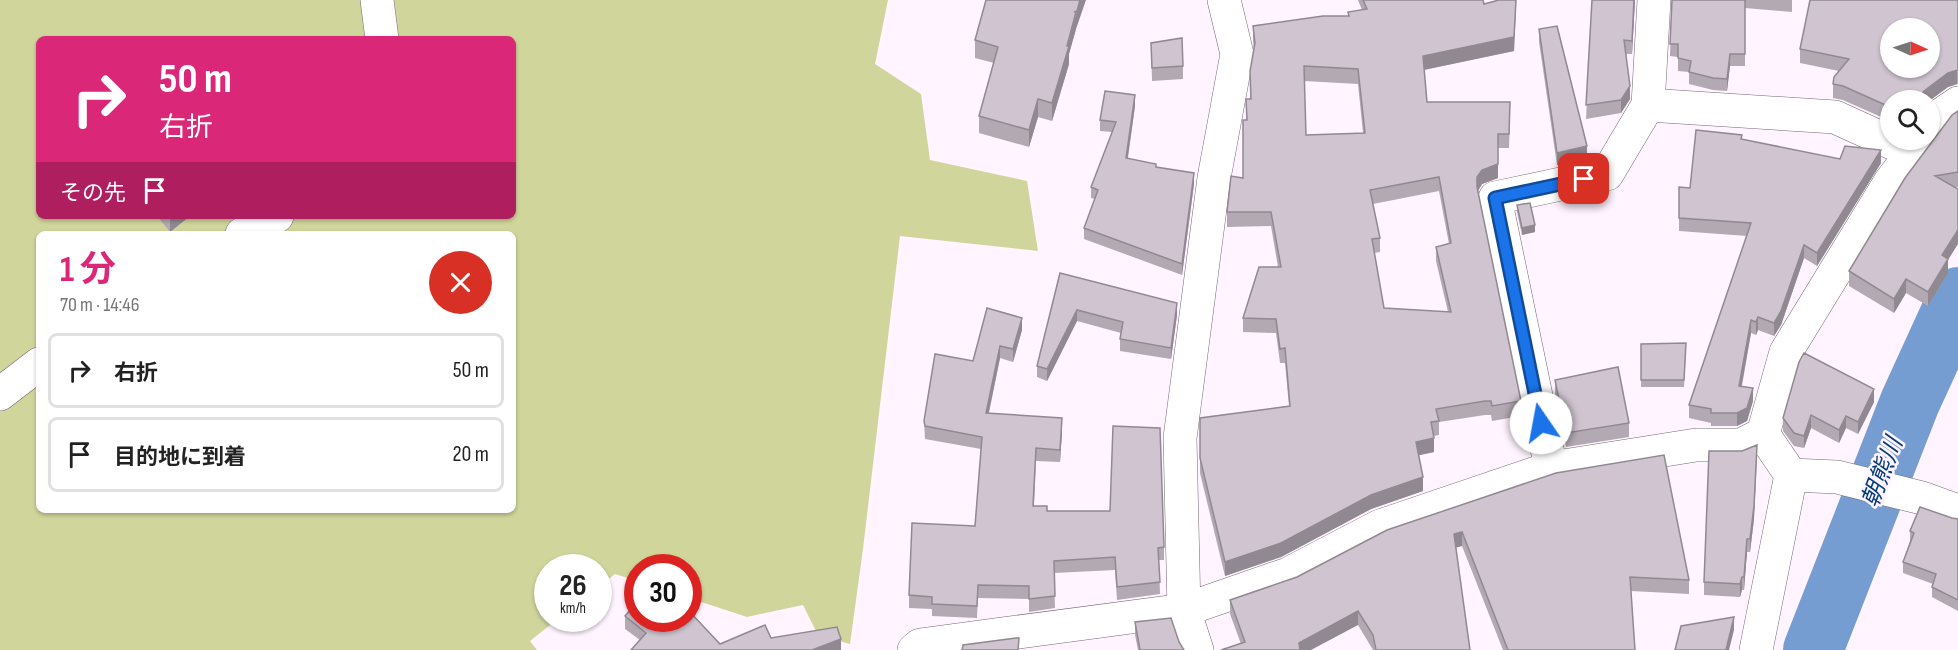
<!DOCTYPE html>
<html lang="ja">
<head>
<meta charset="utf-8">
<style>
	body { margin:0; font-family:"Sofia Sans Condensed","Noto Sans JP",sans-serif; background:#f2f2f2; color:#222; height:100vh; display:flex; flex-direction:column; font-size:22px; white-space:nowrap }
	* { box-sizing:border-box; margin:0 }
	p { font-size:20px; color:#767676 }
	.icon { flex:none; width:33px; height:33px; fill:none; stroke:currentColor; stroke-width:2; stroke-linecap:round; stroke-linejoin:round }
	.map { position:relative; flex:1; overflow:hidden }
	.drawer { position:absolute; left:36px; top:231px; width:480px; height:282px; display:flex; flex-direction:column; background:#fff; border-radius:9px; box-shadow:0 2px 4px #0004 }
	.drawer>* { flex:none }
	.guide { position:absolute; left:36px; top:36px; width:480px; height:183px; border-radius:9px; box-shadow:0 2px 4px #0004; background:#db2777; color:#fff; overflow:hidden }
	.needle { width:39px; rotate:93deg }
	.controls { position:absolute; left:1880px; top:18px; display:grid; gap:12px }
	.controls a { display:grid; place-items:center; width:60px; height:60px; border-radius:50%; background:#fff; box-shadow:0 2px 4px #0004; font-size:30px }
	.speed { position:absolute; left:534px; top:554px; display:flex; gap:12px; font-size:30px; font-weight:700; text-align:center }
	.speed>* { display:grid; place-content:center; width:78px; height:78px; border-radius:50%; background:#fff; box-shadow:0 2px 4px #0004; line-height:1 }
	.speed small { font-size:15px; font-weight:400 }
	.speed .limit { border:9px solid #d22; background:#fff; color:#111 }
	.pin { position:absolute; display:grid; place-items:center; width:51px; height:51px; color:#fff; margin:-26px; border-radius:12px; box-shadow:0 3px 9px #0006 }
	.me { position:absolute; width:66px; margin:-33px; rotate:348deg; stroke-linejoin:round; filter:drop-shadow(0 0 4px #0008) }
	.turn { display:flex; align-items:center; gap:21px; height:126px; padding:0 24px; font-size:27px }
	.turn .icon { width:78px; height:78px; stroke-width:2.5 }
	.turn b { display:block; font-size:42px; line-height:51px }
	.then { display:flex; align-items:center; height:57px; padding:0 24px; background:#0003; gap:12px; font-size:22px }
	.round { display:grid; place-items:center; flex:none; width:63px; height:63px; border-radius:32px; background:#f2f2f2 }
	.summary { display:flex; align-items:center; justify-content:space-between; height:102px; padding:0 24px }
	h1 { font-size:36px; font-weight:700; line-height:45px; color:#db2777 }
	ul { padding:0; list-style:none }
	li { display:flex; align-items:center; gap:18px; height:75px; margin:0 12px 9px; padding:0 12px; border:3px solid #e0e0e0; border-radius:9px }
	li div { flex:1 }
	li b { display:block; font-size:22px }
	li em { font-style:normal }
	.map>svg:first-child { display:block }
</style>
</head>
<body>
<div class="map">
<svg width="1958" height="650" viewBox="0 0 1958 650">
	<rect width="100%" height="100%" fill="#fff4ff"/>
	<path fill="#d0d69b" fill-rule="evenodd" d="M 0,0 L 888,0 L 875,64 L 921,94 L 930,160 L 1027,181 L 1038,251 L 900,236 L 863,549 L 850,644 L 818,635 L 803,605 L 747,617 L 689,598 L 688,567 L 638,567 L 637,581 L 615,574 L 599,587 L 598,567 L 548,567 L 548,618 L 559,618 L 530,641 L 537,650 L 0,650 ZM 39,39 L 513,39 L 513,216 L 39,216 ZM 39,234 L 513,234 L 513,510 L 39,510 Z"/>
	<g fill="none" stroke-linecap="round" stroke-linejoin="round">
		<path stroke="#759dd2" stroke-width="60" d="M 1813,650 L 1910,402 L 1958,297"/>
		<g stroke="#736973" stroke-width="34">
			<path id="minor" d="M 377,0 L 382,39
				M 1648,105 L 1835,117 L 1912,152
				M 1929,130 L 1939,116 L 1958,103
				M 242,234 L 277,216
				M 0,394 L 39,364
				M 1551,468 L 1495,198 L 1607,174 L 1648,105 L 1654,0
				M 1791,475 L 1837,477 L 1922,498 L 1958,511
				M 914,650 L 920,645 L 1184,610 L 1288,574 L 1380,526 L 1551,468 L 1696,445 L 1741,445 L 1763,434
				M 1197,650 L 1184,610 L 1180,438 L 1214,178 L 1237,54 L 1224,0
				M 1756,650 L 1791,475 L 1763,434 L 1786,352 L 1890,182 L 1922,140"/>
		</g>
		<use href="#minor" stroke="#fff" stroke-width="33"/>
	</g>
	<path fill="#b2a9b2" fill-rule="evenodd" d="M 1358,0 L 1483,0 L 1484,4 L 1516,10 L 1514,51 L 1424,70 L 1427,102 L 1510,116 L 1509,148 L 1498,148 L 1498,178 L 1482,184 L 1478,191 L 1521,401 L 1521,416 L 1492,421 L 1491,415 L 1485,415 L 1439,422 L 1439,435 L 1434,436 L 1434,452 L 1419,455 L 1423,491 L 1371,509 L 1281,557 L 1225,576 L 1200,473 L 1200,418 L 1289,406 L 1285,363 L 1280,363 L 1276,333 L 1243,332 L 1243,318 L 1278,267 L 1271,226 L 1227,227 L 1227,212 L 1243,178 L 1246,120 L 1250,99 L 1254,49 L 1253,41 L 1253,26 L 1348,16 L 1348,12 L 1362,10 ZM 1304,81 L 1358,84 L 1363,133 L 1306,135 ZM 1439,191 L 1449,244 L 1436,247 L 1436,261 L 1448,312 L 1384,308 L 1374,253 L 1380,252 L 1380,238 L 1373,204 Z
		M 1592,0 L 1635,0 L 1632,54 L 1625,54 L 1630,99 L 1621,113 L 1586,119 Z
		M 1672,0 L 1792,0 L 1792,12 L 1745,8 L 1745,66 L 1730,66 L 1727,91 L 1713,90 L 1689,84 L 1689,72 L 1678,71 L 1678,57 L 1670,56 Z
		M 1958,0 L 1958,84 L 1948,87 L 1929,101 L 1890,100 L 1890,121 L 1843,100 L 1833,98 L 1833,84 L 1839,71 L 1800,63 L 1800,49 Z
		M 1076,29 L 1069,54 L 1069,64 L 1052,121 L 1038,117 L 1029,147 L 979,133 L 979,116 L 994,63 L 975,58 L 975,40 Z
		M 1539,29 L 1587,159 L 1557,165 L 1539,42 Z
		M 1151,43 L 1183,66 L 1183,79 L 1152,81 Z
		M 1135,106 L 1128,158 L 1156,167 L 1194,184 L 1182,275 L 1084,239 L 1084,228 L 1095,199 L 1091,198 L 1091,187 L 1112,132 L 1100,131 L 1100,120 Z
		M 1958,111 L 1958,187 L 1955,187 L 1948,260 L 1948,273 L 1928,306 L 1906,293 L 1894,313 L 1849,286 L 1849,271 Z
		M 1742,139 L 1840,159 L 1881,163 L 1817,266 L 1804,258 L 1781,325 L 1774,336 L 1758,330 L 1756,335 L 1751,333 L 1742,386 L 1753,401 L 1747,421 L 1737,426 L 1711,426 L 1711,423 L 1689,418 L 1689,405 L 1747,236 L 1679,231 L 1679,187 L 1690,188 Z
		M 1517,205 L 1535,232 L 1522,235 L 1517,212 Z
		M 157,216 L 190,216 L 170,232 Z
		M 1060,273 L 1177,315 L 1171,359 L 1120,351 L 1120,339 L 1121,333 L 1077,321 L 1047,381 L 1037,377 L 1037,366 Z
		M 1022,330 L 1013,362 L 1000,358 L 989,413 L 1062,431 L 1060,462 L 1036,461 L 1034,506 L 1047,511 L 1164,547 L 1164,560 L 1159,560 L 1160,594 L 1117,600 L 1115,570 L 1054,573 L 1055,608 L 1029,612 L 1029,599 L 978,598 L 977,618 L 932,616 L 932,609 L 909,608 L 909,595 L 975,526 L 981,449 L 925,439 L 924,421 L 973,361 Z
		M 1641,344 L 1686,350 L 1684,387 L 1641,387 Z
		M 1555,380 L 1629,423 L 1629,437 L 1566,447 L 1555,393 Z
		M 1874,402 L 1858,434 L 1846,428 L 1839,443 L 1811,428 L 1804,448 L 1794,446 L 1783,431 L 1783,418 Z
		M 1757,458 L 1754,519 L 1750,552 L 1747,552 L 1744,590 L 1742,590 L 1740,597 L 1704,595 L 1704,582 Z
		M 1556,473 L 1689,580 L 1689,594 L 1631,591 L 1635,650 L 1503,650 L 1462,546 L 1456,547 L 1470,650 L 1373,650 L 1358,625 L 1241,644 L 1230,614 L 1230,600 L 1297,577 Z
		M 1958,519 L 1958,611 L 1932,597 L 1932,587 L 1933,584 L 1903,573 L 1903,562 L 1910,541 L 1910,531 Z
		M 625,616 L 673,622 L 680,621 L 720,644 L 771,638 L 841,650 L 640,640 L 625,629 Z
		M 1135,622 L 1179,642 L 1184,650 L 1138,650 L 1135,635 Z"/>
	<path fill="#918991" d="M 1080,0 L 1086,0 L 1076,29 L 1069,54 L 1069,64 L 1052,121 L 1052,103 L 1067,46 Z
		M 1516,0 L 1514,51 L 1423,70 L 1423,56 Z
		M 1634,0 L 1635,0 L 1632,54 L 1632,41 Z
		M 1730,54 L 1730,66 L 1727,91 L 1727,79 Z
		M 1957,70 L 1957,84 L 1948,87 L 1929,101 L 1918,100 L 1924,91 L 1948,73 Z
		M 1630,86 L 1630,99 L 1621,113 L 1621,100 Z
		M 1135,95 L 1135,106 L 1126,169 L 1126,158 Z
		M 1038,99 L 1038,117 L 1029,147 L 1029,130 Z
		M 1498,134 L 1498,178 L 1482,184 L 1477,192 L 1477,177 Z
		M 1587,146 L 1587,159 L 1557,165 L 1557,153 Z
		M 1881,150 L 1881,163 L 1817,266 L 1817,253 Z
		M 1194,173 L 1194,184 L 1182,275 L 1182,264 Z
		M 174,216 L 190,216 L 170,232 L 170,219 Z
		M 1535,225 L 1535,232 L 1522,235 L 1522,228 Z
		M 1958,230 L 1958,244 L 1948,260 L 1948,273 L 1928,306 L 1928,292 L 1942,255 Z
		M 1804,245 L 1804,258 L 1781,325 L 1774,336 L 1774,323 Z
		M 1906,279 L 1906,293 L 1894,313 L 1894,299 Z
		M 1177,303 L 1177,315 L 1171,359 L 1171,348 Z
		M 1077,310 L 1077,321 L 1047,381 L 1047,369 Z
		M 1758,317 L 1758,330 L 1756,335 L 1756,322 Z
		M 1022,318 L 1022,330 L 1013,362 L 1013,349 Z
		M 1751,320 L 1751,333 L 1739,399 L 1739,386 Z
		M 1000,346 L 1000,358 L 986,425 L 986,413 Z
		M 1753,388 L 1753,401 L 1747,421 L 1737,426 L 1737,413 Z
		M 1874,389 L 1874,402 L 1858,434 L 1858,422 Z
		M 1811,415 L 1811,428 L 1804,448 L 1804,436 Z
		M 1846,416 L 1846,428 L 1839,443 L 1839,430 Z
		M 1062,418 L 1062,431 L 1060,462 L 1060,450 Z
		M 1434,438 L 1434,452 L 1416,456 L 1416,442 Z
		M 1757,445 L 1754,519 L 1750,552 L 1750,539 Z
		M 1423,477 L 1423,491 L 1371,509 L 1281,557 L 1225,576 L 1225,562 L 1371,495 Z
		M 1462,532 L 1462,546 L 1454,548 L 1454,534 Z
		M 1747,539 L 1747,552 L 1744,590 L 1744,577 Z
		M 1742,577 L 1742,590 L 1740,597 L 1740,584 Z
		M 1358,611 L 1358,625 L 1311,650 L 1299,650 L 1299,643 Z
		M 1734,617 L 1734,630 L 1729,650 L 1726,650 Z
		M 841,639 L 841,650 L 812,650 Z"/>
	<path fill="#cfc4cf" stroke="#918991" stroke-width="1.5" fill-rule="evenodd" d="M 986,0 L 1080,0 L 1077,11 L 1074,12 L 1076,12 L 1067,46 L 1069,46 L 1052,103 L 1038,99 L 1029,130 L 979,116 L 998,47 L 975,40 Z
		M 1363,0 L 1483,0 L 1484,4 L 1499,0 L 1516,0 L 1514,37 L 1423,56 L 1427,102 L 1510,102 L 1509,134 L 1498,134 L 1498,164 L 1482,170 L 1477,177 L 1477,187 L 1521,401 L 1492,406 L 1491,401 L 1485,401 L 1436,409 L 1439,421 L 1431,422 L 1434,438 L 1416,442 L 1423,477 L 1371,495 L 1281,543 L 1225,562 L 1200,458 L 1200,418 L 1290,406 L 1285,348 L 1280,349 L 1276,319 L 1243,318 L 1259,267 L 1281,267 L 1271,212 L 1227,212 L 1231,176 L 1243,178 L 1243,120 L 1247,120 L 1246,99 L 1251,99 L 1250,71 L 1255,43 L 1253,26 L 1323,16 L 1349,16 L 1348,12 L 1367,9 ZM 1304,66 L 1358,69 L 1365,133 L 1306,135 ZM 1439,177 L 1451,243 L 1436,247 L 1451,312 L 1384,308 L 1372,239 L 1380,238 L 1370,190 Z
		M 1592,0 L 1634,0 L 1632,41 L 1624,40 L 1630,86 L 1621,100 L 1586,105 Z
		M 1672,0 L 1745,0 L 1745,54 L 1730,54 L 1727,79 L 1713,78 L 1689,72 L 1691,61 L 1678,58 L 1678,44 L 1670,44 Z
		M 1810,0 L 1958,0 L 1958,70 L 1948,73 L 1924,91 L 1918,100 L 1890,100 L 1890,107 L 1843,86 L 1833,84 L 1834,77 L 1849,59 L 1800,49 ZM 1890,28 L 1929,28 L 1929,68 L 1890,68 Z
		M 1557,26 L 1587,146 L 1557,153 L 1539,29 Z
		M 1182,38 L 1183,66 L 1152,68 L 1151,43 Z
		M 1105,91 L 1135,95 L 1126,158 L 1156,164 L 1156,167 L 1194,173 L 1182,264 L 1084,228 L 1098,190 L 1091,187 L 1116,122 L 1100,120 Z
		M 1958,111 L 1958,172 L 1935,176 L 1958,189 L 1958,230 L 1942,255 L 1948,259 L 1928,292 L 1906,279 L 1894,299 L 1849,271 L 1905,178 L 1952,115 Z
		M 1696,130 L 1742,135 L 1741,139 L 1840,159 L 1845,146 L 1881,150 L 1817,253 L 1804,245 L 1781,311 L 1774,323 L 1758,317 L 1756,322 L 1751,320 L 1739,386 L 1753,388 L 1747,408 L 1737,413 L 1711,413 L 1711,409 L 1689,405 L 1751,223 L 1679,218 L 1679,187 L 1690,188 Z
		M 1530,203 L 1535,225 L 1522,228 L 1517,205 Z
		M 1060,273 L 1177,303 L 1171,348 L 1120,339 L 1123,322 L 1077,310 L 1047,369 L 1037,366 Z
		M 987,308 L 1022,318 L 1013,349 L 1000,346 L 986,413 L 1062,418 L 1060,450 L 1036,448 L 1033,506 L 1047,506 L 1047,511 L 1110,511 L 1113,426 L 1160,428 L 1164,547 L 1158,548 L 1160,582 L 1117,587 L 1115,557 L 1054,561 L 1055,596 L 1029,599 L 1029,586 L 978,585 L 977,606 L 932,604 L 932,597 L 909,595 L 912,523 L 975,526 L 982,437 L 925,426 L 924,421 L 935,354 L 973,361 Z
		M 1686,343 L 1684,380 L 1641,380 L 1641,344 Z
		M 1804,353 L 1874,389 L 1858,422 L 1846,416 L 1839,430 L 1811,415 L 1804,436 L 1794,433 L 1783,418 L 1799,362 Z
		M 1618,367 L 1629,423 L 1566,433 L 1555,380 Z
		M 1757,445 L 1754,506 L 1750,539 L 1747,539 L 1744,577 L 1742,577 L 1740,584 L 1704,582 L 1709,451 L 1742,451 Z
		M 1664,455 L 1689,580 L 1630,577 L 1635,650 L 1508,650 L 1462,532 L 1454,534 L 1470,650 L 1376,650 L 1373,635 L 1358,611 L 1299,643 L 1300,650 L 1221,650 L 1245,642 L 1230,600 L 1297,577 L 1387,530 L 1556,473 Z
		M 1920,507 L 1952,518 L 1958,519 L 1958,600 L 1932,587 L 1936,574 L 1903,562 L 1914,533 L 1910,531 Z
		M 638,601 L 638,618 L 668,618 L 673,622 L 677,618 L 680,621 L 684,618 L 688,618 L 688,614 L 690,612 L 720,644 L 765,625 L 771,638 L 837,627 L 841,639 L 812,650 L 631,650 L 646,633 L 625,616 Z
		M 1734,617 L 1726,650 L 1675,650 L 1681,626 Z
		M 1171,618 L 1179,642 L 1184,650 L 1140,650 L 1135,622 Z
		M 1016,638 L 1019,638 L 1018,650 L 962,650 L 963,645 Z"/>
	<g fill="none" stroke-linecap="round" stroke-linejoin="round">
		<g stroke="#114b97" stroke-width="15">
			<path id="route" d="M 1541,423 L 1495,198 L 1584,179"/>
		</g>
		<use href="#route" stroke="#1a73e8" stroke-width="10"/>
	</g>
	<g text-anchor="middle" stroke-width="5" stroke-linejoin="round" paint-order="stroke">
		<g font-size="24" font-style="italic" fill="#033e7c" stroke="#fff4ff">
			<text transform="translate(1882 472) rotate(-69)" y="8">朝熊川</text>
		</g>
	</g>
</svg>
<div class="controls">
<a><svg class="needle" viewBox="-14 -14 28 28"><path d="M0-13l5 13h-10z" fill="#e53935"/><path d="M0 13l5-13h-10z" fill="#767676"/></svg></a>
<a><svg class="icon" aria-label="search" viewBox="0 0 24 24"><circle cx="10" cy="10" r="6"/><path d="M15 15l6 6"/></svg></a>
</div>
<div class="speed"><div>26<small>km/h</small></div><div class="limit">30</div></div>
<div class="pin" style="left:1584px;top:179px;background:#d93025"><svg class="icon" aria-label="arrive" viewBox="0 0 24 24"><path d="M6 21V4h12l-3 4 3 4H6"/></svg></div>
<svg class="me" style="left:1541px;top:423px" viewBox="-20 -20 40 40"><circle r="19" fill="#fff"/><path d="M0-13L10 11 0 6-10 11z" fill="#1a73e8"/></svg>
<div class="guide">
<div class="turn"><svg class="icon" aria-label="right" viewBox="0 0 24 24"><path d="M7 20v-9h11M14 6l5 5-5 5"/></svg><div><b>50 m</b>右折</div></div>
<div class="then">その先<svg class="icon" aria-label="arrive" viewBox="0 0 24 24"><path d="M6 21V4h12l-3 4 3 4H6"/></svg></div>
</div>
<section class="drawer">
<div class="summary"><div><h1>1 分</h1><p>70 m · 14:46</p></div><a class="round" style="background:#d93025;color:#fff"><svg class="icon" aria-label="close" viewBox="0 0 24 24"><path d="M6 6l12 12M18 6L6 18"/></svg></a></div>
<ul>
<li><svg class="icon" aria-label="right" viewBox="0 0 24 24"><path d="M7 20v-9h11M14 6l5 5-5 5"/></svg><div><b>右折</b></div><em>50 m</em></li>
<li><svg class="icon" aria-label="arrive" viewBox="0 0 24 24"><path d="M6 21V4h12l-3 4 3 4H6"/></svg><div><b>目的地に到着</b></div><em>20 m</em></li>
</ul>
</section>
</div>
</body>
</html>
